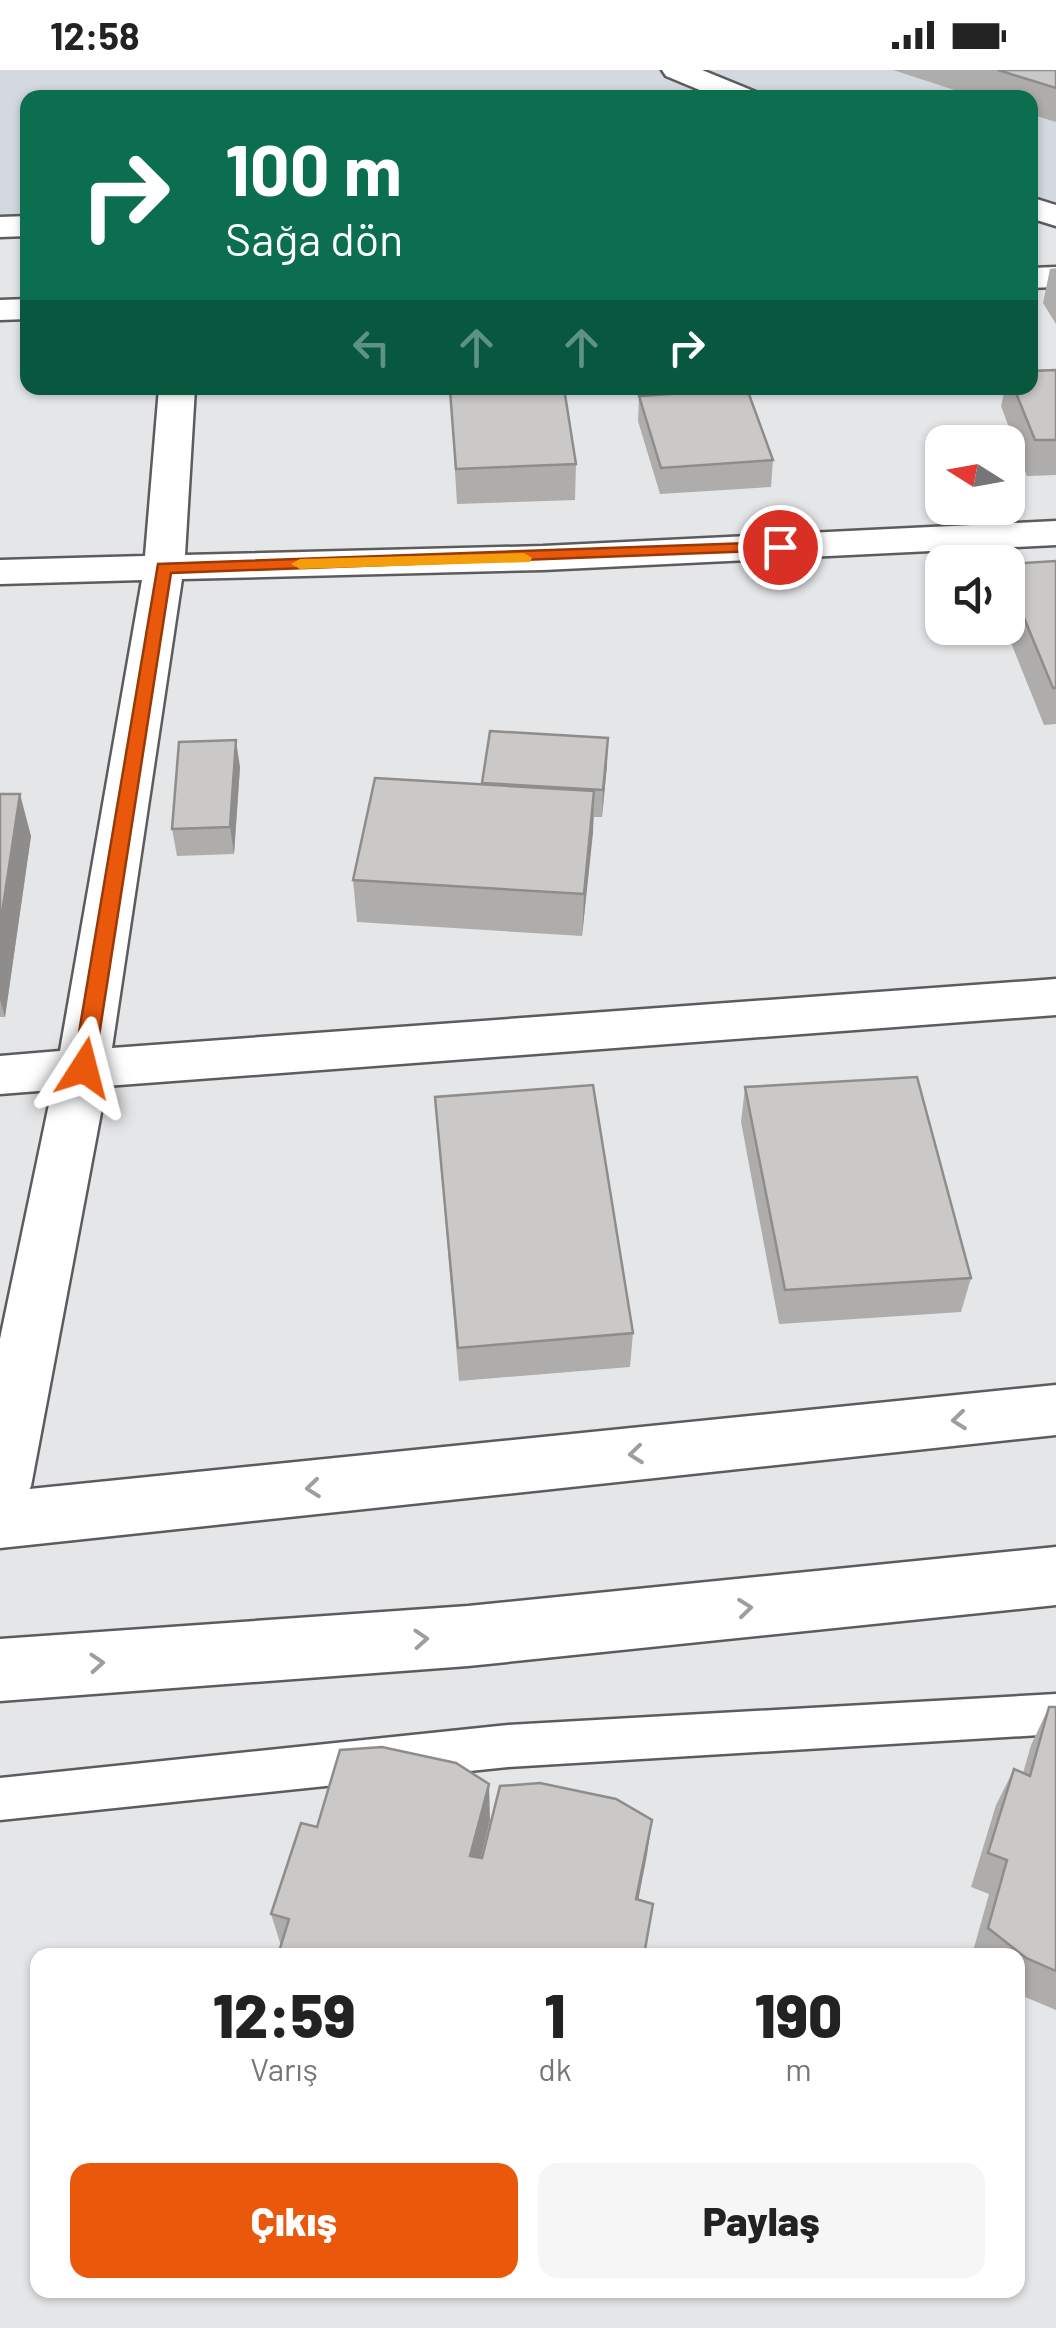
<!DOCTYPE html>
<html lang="tr">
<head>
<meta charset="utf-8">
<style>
	body { margin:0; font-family:Barlow,sans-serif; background:#f6f6f6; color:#222; height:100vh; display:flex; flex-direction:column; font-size:38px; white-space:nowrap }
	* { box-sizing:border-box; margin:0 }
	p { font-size:32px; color:#767676 }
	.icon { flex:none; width:55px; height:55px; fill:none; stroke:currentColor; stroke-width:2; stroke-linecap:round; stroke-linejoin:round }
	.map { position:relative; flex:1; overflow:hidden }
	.side { position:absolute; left:30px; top:1878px; width:995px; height:350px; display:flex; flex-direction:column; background:#fff; border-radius:20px; box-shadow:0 2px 8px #0004 }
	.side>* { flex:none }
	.banner { position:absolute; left:20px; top:20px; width:1018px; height:305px; border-radius:20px; box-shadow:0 2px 8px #0004; background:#0b6e4f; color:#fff; overflow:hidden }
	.needle { width:65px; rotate:281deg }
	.controls { position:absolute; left:925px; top:355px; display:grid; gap:20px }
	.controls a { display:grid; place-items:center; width:100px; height:100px; border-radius:20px; background:#fff; box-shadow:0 2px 8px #0004; font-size:50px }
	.pin { position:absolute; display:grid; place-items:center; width:85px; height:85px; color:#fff; margin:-42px; border:5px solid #fff; border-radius:50%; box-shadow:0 2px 10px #0007 }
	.me { position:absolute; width:110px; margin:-55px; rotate:9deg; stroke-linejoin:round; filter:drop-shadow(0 0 8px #0008) }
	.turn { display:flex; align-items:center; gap:35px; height:210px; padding:0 40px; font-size:45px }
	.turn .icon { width:130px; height:130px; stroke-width:2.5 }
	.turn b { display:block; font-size:70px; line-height:85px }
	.lanes { display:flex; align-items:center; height:95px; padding:0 40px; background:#0003; justify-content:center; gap:50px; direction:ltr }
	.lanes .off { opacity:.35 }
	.eta { display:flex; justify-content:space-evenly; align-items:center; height:170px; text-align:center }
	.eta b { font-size:60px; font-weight:800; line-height:70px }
	.primary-button { display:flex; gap:20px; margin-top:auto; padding:20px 40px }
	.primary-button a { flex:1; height:115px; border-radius:20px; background:#ea580c; color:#fff; font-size:40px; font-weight:800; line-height:115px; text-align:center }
	.primary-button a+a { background:#f6f6f6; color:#222 }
	.status { display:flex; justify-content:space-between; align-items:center; height:70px; padding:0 50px; background:#fff; direction:ltr }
	.status svg { height:28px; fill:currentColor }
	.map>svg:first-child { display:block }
</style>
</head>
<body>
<div class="status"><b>12:58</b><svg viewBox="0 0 49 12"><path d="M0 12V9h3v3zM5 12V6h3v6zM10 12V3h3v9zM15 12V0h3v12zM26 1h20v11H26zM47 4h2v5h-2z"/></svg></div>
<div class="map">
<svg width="1056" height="2258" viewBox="0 0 1056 2258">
	<rect width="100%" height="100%" fill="#e5e6e8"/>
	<path fill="#d4d9e1" d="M 0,0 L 1056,0 L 1056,147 L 1030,144 L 1030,28 L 28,28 L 27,159 L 0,159 Z"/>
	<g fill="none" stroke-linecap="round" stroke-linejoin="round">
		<g stroke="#5c5c5e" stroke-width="5">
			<path id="service" d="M 1056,1624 L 1056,1664 L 508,1697 L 0,1750 L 0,1708 L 508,1655 Z"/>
		</g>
		<g stroke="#5c5c5e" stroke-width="5">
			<path id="minor" d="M 28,146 L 28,166 L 0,167 L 0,147 Z
				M 1056,197 L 1056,217 L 1030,218 L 1030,198 Z
				M 28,229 L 28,249 L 0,250 L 0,230 Z
				M 159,318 L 195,318 L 185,485 L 543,476 L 1056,451 L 1056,475 L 543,500 L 182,509 L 112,978 L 1056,909 L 1056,945 L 106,1016 L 31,1416 L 22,1435 L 0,1443 L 0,1269 L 52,1020 L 0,1024 L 0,986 L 60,981 L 142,510 L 0,514 L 0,490 L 145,486 Z"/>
		</g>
		<g stroke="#5c5c5e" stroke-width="5">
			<path id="tertiary" d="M 662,0 L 702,0 L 756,22 L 760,28 L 719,28 L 666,6 Z
				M 1030,127 L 1056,135 L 1056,156 L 1030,148 Z
				M 1056,1315 L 1056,1365 L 0,1478 L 0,1422 Z
				M 1056,1477 L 1056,1535 L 468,1596 L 0,1631 L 0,1569 L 468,1536 Z"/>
		</g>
		<use href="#service" fill="#fff" fill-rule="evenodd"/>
		<use href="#minor" fill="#fff" fill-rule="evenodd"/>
		<use href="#tertiary" fill="#fff" fill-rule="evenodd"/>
	</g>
	<path fill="#afadac" d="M 893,0 L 1056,0 L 1056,52 L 1030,44 L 1030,28 L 979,28 Z
		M 1056,198 L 1056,254 L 1043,233 L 1050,199 Z
		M 1056,300 L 1056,405 L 1027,406 L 1001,336 L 1005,318 L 1030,318 Z
		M 450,320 L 576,394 L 575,430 L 457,434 Z
		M 639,326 L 773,390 L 771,417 L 660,424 L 638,351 Z
		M 1056,491 L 1056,654 L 1044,655 L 1005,558 L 1008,558 L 1008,494 Z
		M 607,695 L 602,747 L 594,747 L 582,866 L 357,852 L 353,810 L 482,714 Z
		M 240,697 L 234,784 L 177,786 L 172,759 Z
		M 0,724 L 31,766 L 5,947 L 0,947 Z
		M 745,1017 L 971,1208 L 961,1242 L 779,1254 L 741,1052 Z
		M 435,1027 L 633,1263 L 630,1297 L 459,1311 Z
		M 1049,1637 L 1056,1637 L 1056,1940 L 1018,1924 L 1018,1885 L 972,1885 L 989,1824 L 971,1817 L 996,1735 L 1014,1699 L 1023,1703 L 1031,1675 Z
		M 490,1750 L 481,1787 L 652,1750 L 638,1830 L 653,1834 L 645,1885 L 278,1885 L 281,1876 L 271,1844 Z"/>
	<path fill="#8e8d8c" d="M 608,668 L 607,695 L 602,747 L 603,720 Z
		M 236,670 L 240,697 L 234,784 L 230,757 Z
		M 594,721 L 593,763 L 582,866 L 584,824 Z
		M 20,724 L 31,766 L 5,947 L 0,930 L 0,856 Z
		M 489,1714 L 490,1750 L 473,1820 L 470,1786 Z
		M 652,1750 L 647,1785 L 632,1862 L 636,1829 Z"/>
	<path fill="#cbc9c8" stroke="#8e8d8c" stroke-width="2.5" d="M 998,0 L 1056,0 L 1056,18 Z
		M 1056,300 L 1056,370 L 1035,370 L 1014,318 L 1030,318 L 1030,301 Z
		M 512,318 L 564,318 L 576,394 L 456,399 L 450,320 Z
		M 747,319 L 773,390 L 661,398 L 639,326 Z
		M 1056,491 L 1056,618 L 1053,618 L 1008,509 L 1008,494 Z
		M 490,661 L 608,668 L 603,720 L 482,713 Z
		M 236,670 L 230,757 L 172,759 L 179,672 Z
		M 375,708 L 594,721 L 584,824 L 353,810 Z
		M 0,724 L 20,724 L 0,856 Z
		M 917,1007 L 971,1208 L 785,1220 L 745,1017 Z
		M 593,1015 L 633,1263 L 458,1278 L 435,1027 Z
		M 1049,1637 L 1056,1637 L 1056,1901 L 1026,1888 L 988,1858 L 1007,1790 L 988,1783 L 1014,1699 L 1030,1706 Z
		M 382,1677 L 456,1693 L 489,1714 L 470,1786 L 482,1788 L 500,1716 L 540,1713 L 616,1729 L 652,1750 L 636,1829 L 653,1834 L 644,1885 L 278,1885 L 289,1849 L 271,1844 L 301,1753 L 317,1757 L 340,1680 Z"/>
	<defs><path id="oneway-chevron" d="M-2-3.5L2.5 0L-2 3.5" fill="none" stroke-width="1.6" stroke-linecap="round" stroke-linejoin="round" transform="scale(2.5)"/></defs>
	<g stroke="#9e9e9f">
		<use href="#oneway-chevron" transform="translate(959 1350) rotate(174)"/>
		<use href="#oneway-chevron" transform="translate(636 1384) rotate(174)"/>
		<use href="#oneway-chevron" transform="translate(313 1418) rotate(174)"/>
		<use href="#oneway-chevron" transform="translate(745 1538) rotate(-6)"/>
		<use href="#oneway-chevron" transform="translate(421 1569) rotate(-4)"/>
		<use href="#oneway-chevron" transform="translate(97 1593) rotate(-4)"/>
	</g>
	<path fill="#ea580c" stroke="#983908" stroke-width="2.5" d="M 780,472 L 785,473 L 785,480 L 171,503 L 94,998 L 84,1006 L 76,1003 L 73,998 L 158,494 Z"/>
	<path fill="#f59e0b" d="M 524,483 L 532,488 L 530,492 L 300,499 L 291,494 L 300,489 Z"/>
</svg>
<div class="controls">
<a><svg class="needle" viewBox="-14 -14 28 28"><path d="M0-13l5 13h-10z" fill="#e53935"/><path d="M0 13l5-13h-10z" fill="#767676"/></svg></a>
<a><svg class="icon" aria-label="sound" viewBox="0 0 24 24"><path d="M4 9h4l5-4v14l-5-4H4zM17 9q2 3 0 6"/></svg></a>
</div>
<div class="pin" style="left:780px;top:477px;background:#d93025"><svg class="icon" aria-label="arrive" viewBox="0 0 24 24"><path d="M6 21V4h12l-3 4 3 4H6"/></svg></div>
<svg class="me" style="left:84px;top:998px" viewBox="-20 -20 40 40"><path d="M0-17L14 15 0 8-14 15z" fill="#ea580c" stroke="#fff" stroke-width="4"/></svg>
<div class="banner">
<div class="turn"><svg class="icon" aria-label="right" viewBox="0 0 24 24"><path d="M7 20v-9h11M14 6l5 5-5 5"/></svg><div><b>100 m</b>Sağa dön</div></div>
<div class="lanes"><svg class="icon off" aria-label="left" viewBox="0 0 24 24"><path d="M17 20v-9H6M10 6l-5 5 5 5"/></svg><svg class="icon off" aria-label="ahead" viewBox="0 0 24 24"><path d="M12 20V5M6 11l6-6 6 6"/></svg><svg class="icon off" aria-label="ahead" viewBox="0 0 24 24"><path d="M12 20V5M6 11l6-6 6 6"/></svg><svg class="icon" aria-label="right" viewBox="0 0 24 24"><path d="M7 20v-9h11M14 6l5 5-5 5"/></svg></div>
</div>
<section class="side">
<div class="eta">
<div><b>12:59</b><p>Varış</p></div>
<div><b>1</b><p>dk</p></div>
<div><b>190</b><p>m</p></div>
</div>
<div class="primary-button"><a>Çıkış</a><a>Paylaş</a></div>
</section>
</div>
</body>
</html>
